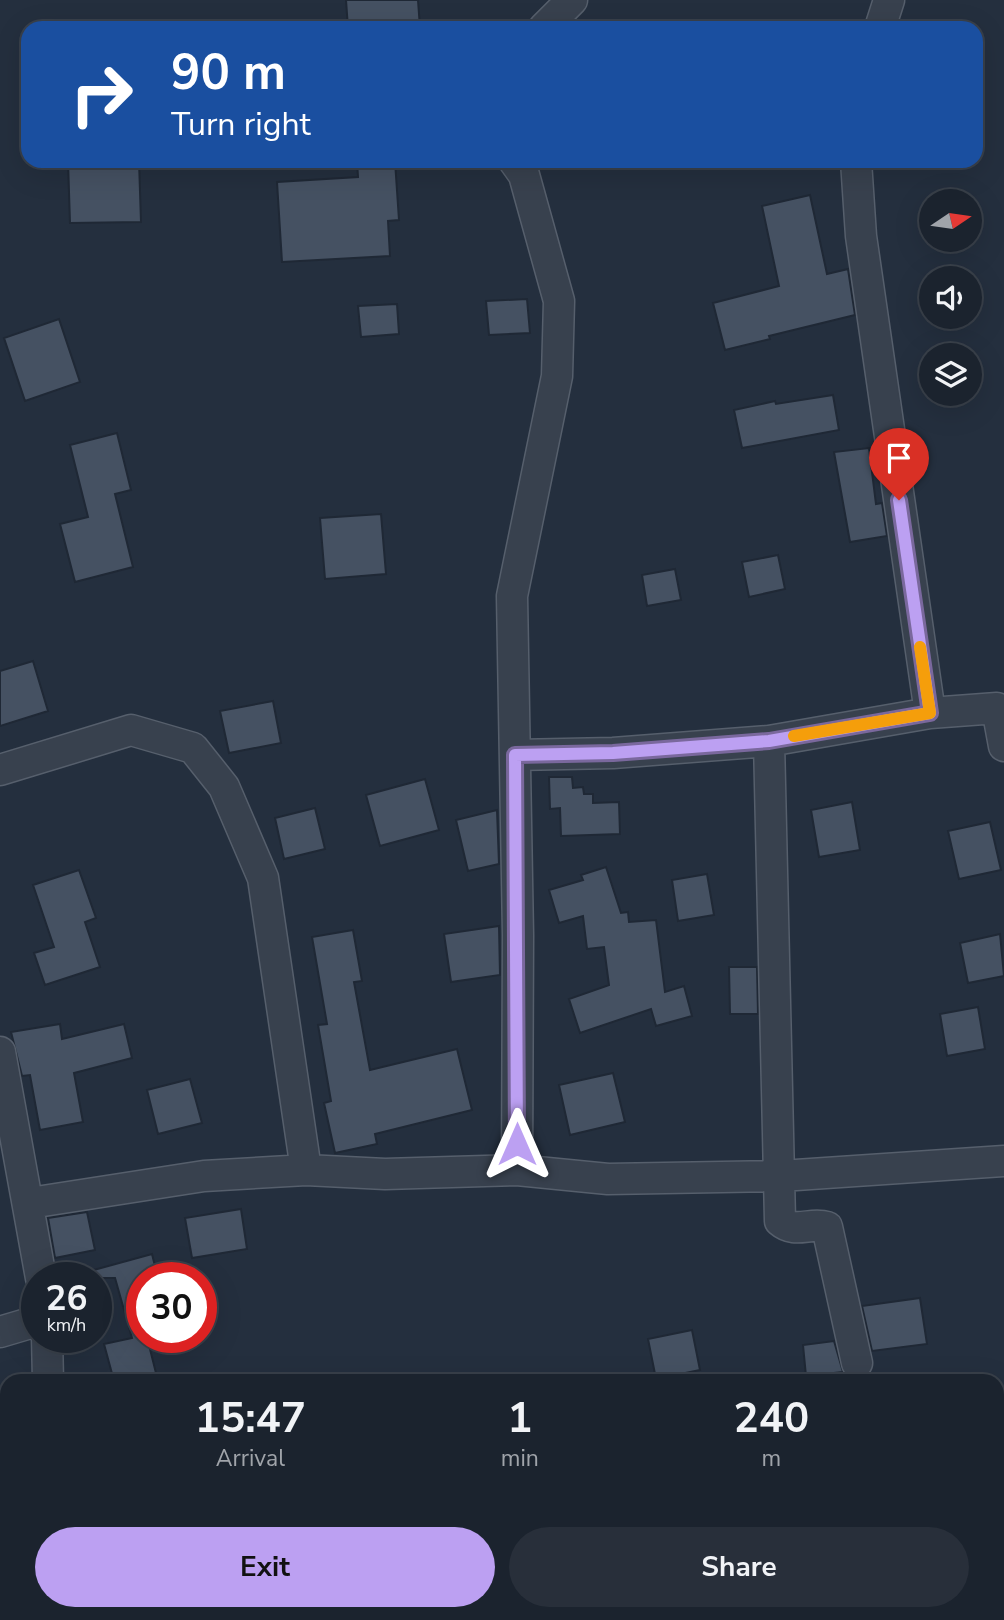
<!DOCTYPE html>
<html lang="en">
<head>
<meta charset="utf-8">
<style>
	body { margin:0; font-family:"Nunito Sans",sans-serif; background:#282f3a; color:#f1f3f6; height:100vh; display:flex; flex-direction:column; font-size:26px; white-space:nowrap }
	* { box-sizing:border-box; margin:0 }
	p { font-size:23px; color:#a0a4aa }
	.icon { flex:none; width:38px; height:38px; fill:none; stroke:currentColor; stroke-width:2; stroke-linecap:round; stroke-linejoin:round }
	.map { position:relative; flex:1; overflow:hidden }
	.sheet { position:absolute; left:0px; top:1374px; width:1004px; height:247px; display:flex; flex-direction:column; background:#1b232e; border-radius:21px 21px 0 0; box-shadow:0 7px 28px #0002,0 0 0 2px #39404a }
	.sheet>* { flex:none }
	.hud { position:absolute; left:21px; top:21px; width:962px; height:147px; border-radius:21px; box-shadow:0 7px 28px #0002,0 0 0 2px #39404a; background:#1a4fa0; color:#fff; overflow:hidden }
	.needle { width:46px; rotate:77deg }
	.fabs { position:absolute; left:919px; top:189px; display:grid; gap:14px }
	.fabs a { display:grid; place-items:center; width:63px; height:63px; border-radius:50%; background:#1b232e; box-shadow:0 7px 28px #0002,0 0 0 2px #39404a; font-size:35px }
	.speed { position:absolute; left:21px; top:1262px; display:flex; gap:14px; font-size:35px; font-weight:700; text-align:center }
	.speed>* { display:grid; place-content:center; width:91px; height:91px; border-radius:50%; background:#1b232e; box-shadow:0 7px 28px #0002,0 0 0 2px #39404a; line-height:1 }
	.speed small { font-size:18px; font-weight:400 }
	.speed .limit { border:10px solid #d22; background:#fff; color:#111 }
	.pin { position:absolute; display:grid; place-items:center; width:60px; height:60px; color:#fff; margin:-72px -30px; border-radius:50% 50% 50% 0; rotate:-45deg; box-shadow:0 0 7px #0007 }
	.pin .icon { rotate:45deg }
	.me { position:absolute; width:77px; margin:-38px; rotate:0deg; stroke-linejoin:round; filter:drop-shadow(0 0 5px #0008) }
	.turn { display:flex; align-items:center; gap:24px; height:147px; padding:0 35px; font-size:32px }
	.turn .icon { width:91px; height:91px; stroke-width:2.5 }
	.turn b { display:block; font-size:49px; line-height:60px }
	.eta { display:flex; justify-content:space-evenly; align-items:center; height:119px; text-align:center }
	.eta b { font-size:42px; font-weight:700; line-height:49px }
	.action { display:flex; gap:14px; margin-top:auto; padding:14px 35px }
	.action a { flex:1; height:80px; border-radius:42px; background:#bca0f2; color:#111; font-size:28px; font-weight:700; line-height:80px; text-align:center }
	.action a+a { background:#282f3a; color:#f1f3f6 }
	.map>svg:first-child { display:block }
</style>
</head>
<body>
<div class="map">
<svg width="1004" height="1620" viewBox="0 0 1004 1620">
	<rect width="100%" height="100%" fill="#242f3e"/>
	<path fill="#455162" stroke="#1f2835" stroke-width="2" d="M 346,0 L 418,0 L 420,28 L 348,28 Z
		M 68,161 L 139,161 L 141,222 L 70,223 Z
		M 357,161 L 395,161 L 399,220 L 388,221 L 390,256 L 282,262 L 277,182 L 358,177 Z
		M 810,195 L 827,274 L 848,269 L 855,315 L 769,336 L 770,339 L 725,350 L 713,303 L 779,286 L 762,206 Z
		M 527,299 L 530,333 L 489,335 L 486,301 Z
		M 397,304 L 399,334 L 361,337 L 358,306 Z
		M 59,319 L 80,382 L 25,401 L 4,338 Z
		M 833,395 L 839,430 L 742,448 L 734,410 L 775,401 L 776,404 Z
		M 117,433 L 131,490 L 115,494 L 133,567 L 75,582 L 60,524 L 88,517 L 70,445 Z
		M 869,448 L 876,504 L 882,503 L 887,536 L 850,542 L 834,452 Z
		M 381,514 L 386,574 L 325,579 L 320,518 Z
		M 778,555 L 785,589 L 749,597 L 742,562 Z
		M 675,569 L 681,600 L 647,606 L 642,575 Z
		M 33,661 L 48,711 L 0,726 L 0,671 Z
		M 273,701 L 281,743 L 229,753 L 220,711 Z
		M 549,777 L 572,777 L 573,788 L 583,787 L 584,794 L 593,794 L 593,803 L 619,802 L 620,834 L 561,836 L 560,808 L 550,809 Z
		M 425,779 L 439,830 L 380,846 L 366,795 Z
		M 852,802 L 860,850 L 819,857 L 811,810 Z
		M 315,808 L 325,849 L 284,859 L 275,818 Z
		M 497,810 L 499,864 L 468,871 L 456,820 Z
		M 990,822 L 1001,870 L 959,879 L 948,831 Z
		M 606,867 L 621,913 L 628,912 L 629,922 L 656,920 L 665,992 L 684,986 L 692,1016 L 656,1026 L 651,1009 L 580,1033 L 569,999 L 609,985 L 604,947 L 587,949 L 583,916 L 559,923 L 549,890 L 583,880 L 581,875 Z
		M 79,870 L 96,918 L 85,922 L 100,967 L 45,985 L 34,953 L 54,947 L 33,885 Z
		M 707,874 L 714,915 L 678,921 L 672,880 Z
		M 499,926 L 500,975 L 451,982 L 444,934 Z
		M 353,930 L 362,981 L 354,982 L 370,1070 L 457,1049 L 472,1110 L 375,1134 L 377,1144 L 335,1153 L 324,1103 L 331,1101 L 318,1025 L 327,1024 L 312,937 Z
		M 1000,934 L 1004,976 L 968,983 L 960,943 Z
		M 729,967 L 757,967 L 758,1014 L 730,1014 Z
		M 978,1007 L 985,1049 L 947,1056 L 940,1014 Z
		M 60,1024 L 62,1039 L 124,1024 L 132,1058 L 74,1073 L 83,1122 L 40,1130 L 30,1075 L 22,1076 L 11,1032 Z
		M 613,1073 L 625,1122 L 570,1135 L 559,1085 Z
		M 190,1079 L 202,1123 L 158,1134 L 147,1090 Z
		M 241,1209 L 247,1249 L 192,1258 L 185,1218 Z
		M 87,1212 L 95,1250 L 55,1258 L 48,1218 Z
		M 152,1254 L 158,1278 L 142,1278 L 142,1337 L 147,1337 L 158,1381 L 114,1381 L 104,1344 L 132,1338 L 115,1278 L 91,1278 L 90,1271 Z
		M 920,1298 L 927,1344 L 872,1351 L 862,1306 Z
		M 692,1330 L 700,1370 L 656,1379 L 648,1339 Z
		M 834,1341 L 843,1372 L 806,1376 L 803,1345 Z"/>
	<g fill="none" stroke-linecap="round" stroke-linejoin="round">
		<g stroke="#565f6c" stroke-width="33">
			<path id="minor" d="M 544,28 L 572,0
				M 880,28 L 889,0
				M 514,161 L 524,175 L 559,301 L 557,376 L 512,596 L 518,935 L 517,1170
				M 930,713 L 997,708 L 1004,746
				M 769,741 L 930,713 L 861,236 L 856,161
				M 515,755 L 613,753 L 769,741 L 780,1221 C 795,1234 810,1222 827,1227 L 857,1363
				M 0,770 L 131,730 L 193,748 L 224,787 L 263,878 L 306,1170
				M 0,1052 L 41,1278
				M 30,1203 L 204,1176 L 306,1170 L 385,1174 L 517,1170 L 608,1179 L 781,1176 L 1004,1161
				M 0,1332 L 37,1321
				M 47,1337 L 48,1381
				M 108,1614 L 110,1620"/>
		</g>
		<use href="#minor" stroke="#38414e" stroke-width="30"/>
	</g>
	<g fill="none" stroke-linecap="round" stroke-linejoin="round">
		<g stroke="#7a689d" stroke-width="18">
			<path id="route" d="M 517,1144 L 515,755 L 613,753 L 769,741 L 930,713 L 899,500"/>
		</g>
		<use href="#route" stroke="#bca0f2" stroke-width="12"/>
		<path stroke="#f59e0b" stroke-width="12" d="M 794,736 L 930,713 L 920,647"/>
	</g>
</svg>
<div class="fabs">
<a><svg class="needle" viewBox="-14 -14 28 28"><path d="M0-13l5 13h-10z" fill="#e53935"/><path d="M0 13l5-13h-10z" fill="#a0a4aa"/></svg></a>
<a><svg class="icon" aria-label="sound" viewBox="0 0 24 24"><path d="M4 9h4l5-4v14l-5-4H4zM17 9q2 3 0 6"/></svg></a>
<a><svg class="icon" aria-label="layers" viewBox="0 0 24 24"><path d="M12 4l9 5-9 5-9-5zM3 14l9 5 9-5"/></svg></a>
</div>
<div class="speed"><div>26<small>km/h</small></div><div class="limit">30</div></div>
<div class="pin" style="left:899px;top:500px;background:#d93025"><svg class="icon" aria-label="arrive" viewBox="0 0 24 24"><path d="M6 21V4h12l-3 4 3 4H6"/></svg></div>
<svg class="me" style="left:517px;top:1144px" viewBox="-20 -20 40 40"><path d="M0-17L14 15 0 8-14 15z" fill="#bca0f2" stroke="#fff" stroke-width="4"/></svg>
<div class="hud">
<div class="turn"><svg class="icon" aria-label="right" viewBox="0 0 24 24"><path d="M7 20v-9h11M14 6l5 5-5 5"/></svg><div><b>90 m</b>Turn right</div></div>
</div>
<section class="sheet">
<div class="eta">
<div><b>15:47</b><p>Arrival</p></div>
<div><b>1</b><p>min</p></div>
<div><b>240</b><p>m</p></div>
</div>
<div class="action"><a>Exit</a><a>Share</a></div>
</section>
</div>
</body>
</html>
